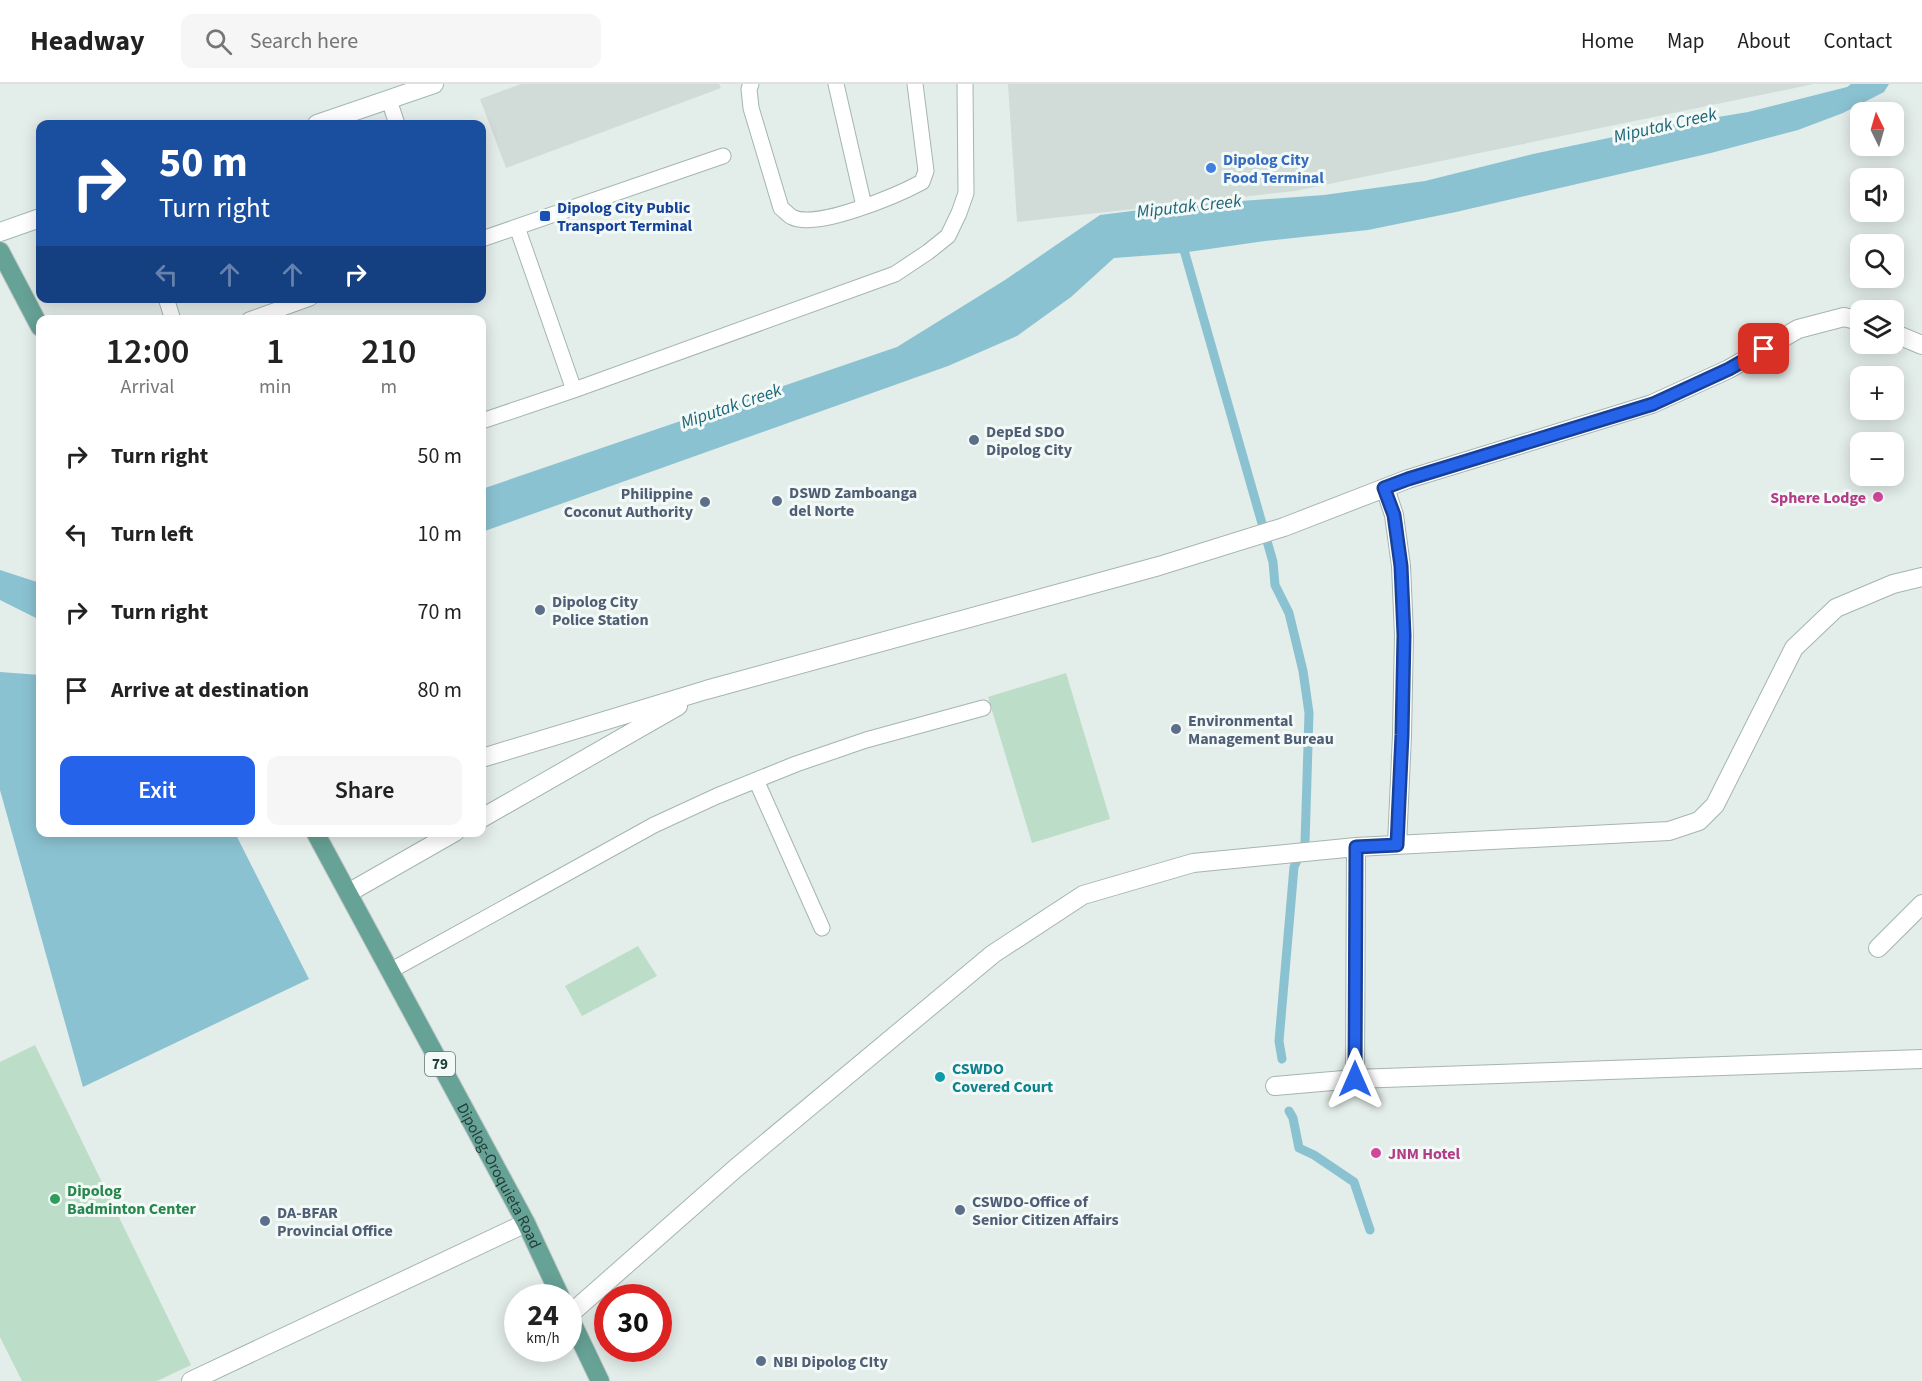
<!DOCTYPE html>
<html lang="en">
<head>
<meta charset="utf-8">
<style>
	body { margin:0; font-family:"Source Sans 3",sans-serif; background:#f6f6f6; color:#222; height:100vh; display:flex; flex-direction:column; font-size:22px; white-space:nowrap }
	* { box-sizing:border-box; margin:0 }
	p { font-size:20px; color:#767676 }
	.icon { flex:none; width:33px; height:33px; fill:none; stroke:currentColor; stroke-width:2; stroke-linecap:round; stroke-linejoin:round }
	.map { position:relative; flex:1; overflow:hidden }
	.panel { position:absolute; left:36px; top:231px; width:450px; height:522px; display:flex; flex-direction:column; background:#fff; border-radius:12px; box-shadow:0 3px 15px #0003 }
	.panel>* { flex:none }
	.guide { position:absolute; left:36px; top:36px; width:450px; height:183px; border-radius:12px; box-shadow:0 3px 15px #0003; background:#1a4fa0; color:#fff; overflow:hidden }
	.needle { width:39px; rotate:355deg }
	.controls { position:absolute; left:1850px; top:18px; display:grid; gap:12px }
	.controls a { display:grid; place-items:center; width:54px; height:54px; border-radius:12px; background:#fff; box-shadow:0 3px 15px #0003; font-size:30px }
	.speed { position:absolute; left:504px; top:1200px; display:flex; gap:12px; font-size:30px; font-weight:700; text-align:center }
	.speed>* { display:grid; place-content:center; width:78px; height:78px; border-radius:50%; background:#fff; box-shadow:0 3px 15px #0003; line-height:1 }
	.speed small { font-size:15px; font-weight:400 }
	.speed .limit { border:9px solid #d22; background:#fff; color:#111 }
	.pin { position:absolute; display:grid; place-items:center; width:51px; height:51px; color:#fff; margin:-26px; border-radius:12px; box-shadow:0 3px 9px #0006 }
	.me { position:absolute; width:66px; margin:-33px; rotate:0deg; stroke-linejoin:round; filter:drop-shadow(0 0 4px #0008) }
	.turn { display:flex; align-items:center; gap:21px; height:126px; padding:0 24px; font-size:27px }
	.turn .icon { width:78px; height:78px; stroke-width:2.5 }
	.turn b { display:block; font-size:42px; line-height:51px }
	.lanes { display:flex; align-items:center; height:57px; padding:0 24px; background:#0003; justify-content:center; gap:30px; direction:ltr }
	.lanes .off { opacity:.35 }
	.eta { display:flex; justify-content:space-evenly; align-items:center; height:102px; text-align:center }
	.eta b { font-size:36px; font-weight:600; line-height:42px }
	.button { display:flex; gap:12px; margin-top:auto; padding:12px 24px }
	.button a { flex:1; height:69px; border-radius:12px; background:#2563eb; color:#fff; font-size:24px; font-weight:600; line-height:69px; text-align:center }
	.button a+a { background:#f6f6f6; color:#222 }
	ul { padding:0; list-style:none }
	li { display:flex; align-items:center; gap:18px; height:78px; padding:0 24px }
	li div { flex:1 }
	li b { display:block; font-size:22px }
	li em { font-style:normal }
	header { display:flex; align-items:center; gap:36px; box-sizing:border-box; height:84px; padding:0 30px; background:#fff; border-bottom:2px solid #e0e0e0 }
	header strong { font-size:28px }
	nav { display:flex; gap:33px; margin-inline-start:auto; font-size:21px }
	.search { width:420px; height:54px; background:#f6f6f6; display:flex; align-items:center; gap:15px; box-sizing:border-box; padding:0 21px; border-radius:12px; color:#767676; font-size:22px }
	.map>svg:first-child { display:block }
</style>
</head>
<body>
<header>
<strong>Headway</strong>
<div class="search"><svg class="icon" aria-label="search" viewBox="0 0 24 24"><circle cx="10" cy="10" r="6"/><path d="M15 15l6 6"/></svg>Search here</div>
<nav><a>Home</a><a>Map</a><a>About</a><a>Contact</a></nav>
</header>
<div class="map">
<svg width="1922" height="1297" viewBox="0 0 1922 1297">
	<rect width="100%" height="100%" fill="#e3ede9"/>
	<path fill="#d1dcd8" d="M 521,0 L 719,0 L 721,4 L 506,84 L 480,15 Z
		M 1008,0 L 1814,0 L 1295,107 L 1017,138 Z"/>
	<path fill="#bcddc7" d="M 1066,589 L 1110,735 L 1032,759 L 988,613 Z
		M 638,862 L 657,892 L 582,932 L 565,902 Z
		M 35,961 L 191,1281 L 157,1297 L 22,1297 L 0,1253 L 0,978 Z"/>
	<path fill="#8bc2d1" d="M 1851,0 L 1889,0 L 1884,8 L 1843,29 L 1798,46 L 1711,69 L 1456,128 L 1368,146 L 1265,157 L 1181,169 L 1114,174 L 1071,213 L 1017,252 L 948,282 L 482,448 L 482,405 L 897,263 L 1005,196 L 1100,131 L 1172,122 L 1324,111 L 1425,97 L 1533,70 L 1670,41 L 1748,28 L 1847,3 Z
		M 0,486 L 40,499 L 40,536 L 0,516 Z
		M 0,588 L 40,591 L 40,748 L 235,749 L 309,895 L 83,1003 L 0,706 Z"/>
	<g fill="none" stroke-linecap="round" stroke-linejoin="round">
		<path stroke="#8bc2d1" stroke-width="9" d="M 1182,159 L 1273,478 L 1275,501 L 1289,529 L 1303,587 L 1309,629 L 1305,759 L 1294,783 L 1279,957 L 1282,975
			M 1289,1027 L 1293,1034 L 1299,1064 L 1314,1071 L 1354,1098 L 1370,1146"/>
		<g stroke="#a5b5b0" stroke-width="17">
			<path id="lane" d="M 751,0 L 749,5 L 751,24 L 781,124 C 784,126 788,131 792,133 C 816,146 898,111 922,98 L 926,87 L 915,0
				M 836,0 L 864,122
				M 389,16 L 397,40
				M 517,143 L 574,306
				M 482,155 L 723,72
				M 166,214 L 173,236
				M 249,236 L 310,214
				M 482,337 L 574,306 L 895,190 L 928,168 L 948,152 L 959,129 L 966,109 L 965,0
				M 756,696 L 822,844
				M 390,887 L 654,741 L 717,712 L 796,680 L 866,656 L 983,624"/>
		</g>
		<g stroke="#a5b5b0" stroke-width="20">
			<path id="street" d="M 1893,249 L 1922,261
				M 1385,404 L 1394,431 L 1401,482 L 1404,551 L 1402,651 L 1397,761
				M 482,674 L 706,606 L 1159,482 L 1284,443 L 1408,395 L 1652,320 L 1729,285 L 1798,245 L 1844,233 L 1860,237
				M 482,734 L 678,622
				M 348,809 L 455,748
				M 1878,864 L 1922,820
				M 1355,995 L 1356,763
				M 1275,1002 L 1355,995 L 1922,975
				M 569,1231 L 736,1084 L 993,870 L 1083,811 L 1193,779 L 1356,763 L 1669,747 L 1699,737 L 1715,721 L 1794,564 L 1836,524 L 1893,500 L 1922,493
				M 191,1297 L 526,1139"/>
		</g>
		<g stroke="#a1b8b1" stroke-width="20">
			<path id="secondary" d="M 317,40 L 434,0
				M 0,148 L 40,134"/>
		</g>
		<g stroke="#c1c9c7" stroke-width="20">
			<g id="primary">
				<path d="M 0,167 L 40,243"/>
				<path id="s1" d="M 315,748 L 526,1139 L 561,1214"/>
				<path d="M 568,1230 L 600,1297"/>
			</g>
		</g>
		<use href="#lane" stroke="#fff" stroke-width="15"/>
		<use href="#street" stroke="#fff" stroke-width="18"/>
		<use href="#secondary" stroke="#fff" stroke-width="18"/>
		<use href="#primary" stroke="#67a296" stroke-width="18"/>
	</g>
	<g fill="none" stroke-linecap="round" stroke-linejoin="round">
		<g stroke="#184099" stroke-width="15">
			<path id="route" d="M 1355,995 L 1356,763 L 1397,761 L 1402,651 L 1404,551 L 1401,482 L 1394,431 L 1384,404 L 1408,395 L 1653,320 L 1729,285 L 1764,265"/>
		</g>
		<use href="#route" stroke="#2563eb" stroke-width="10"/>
	</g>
	<circle fill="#3f7fe0" stroke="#f3f9f6" stroke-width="2" cx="1211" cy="84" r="6"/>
	<rect fill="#1a4fb4" stroke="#f3f9f6" stroke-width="2" x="539" y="126" width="12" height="12" rx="3"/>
	<g fill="#5c6f8a" stroke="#f3f9f6" stroke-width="2">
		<circle cx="974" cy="356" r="6"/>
		<circle cx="777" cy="417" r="6"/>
		<circle cx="705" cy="418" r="6"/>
		<circle cx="540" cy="526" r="6"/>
		<circle cx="1176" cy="645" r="6"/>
		<circle cx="960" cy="1126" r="6"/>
		<circle cx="265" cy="1137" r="6"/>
		<circle cx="761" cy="1277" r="6"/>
	</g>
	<g fill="#d1479c" stroke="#f3f9f6" stroke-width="2">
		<circle cx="1878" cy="413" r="6"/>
		<circle cx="1376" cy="1069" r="6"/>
	</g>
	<circle fill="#0f9aa8" stroke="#f3f9f6" stroke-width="2" cx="940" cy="993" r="6"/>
	<circle fill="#2e9e5b" stroke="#f3f9f6" stroke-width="2" cx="55" cy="1115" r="6"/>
	<g text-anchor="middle" stroke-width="6" stroke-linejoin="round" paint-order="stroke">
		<rect fill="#f3f9f6" stroke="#617671" stroke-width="1.5" x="425" y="968" width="30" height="24" rx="4.5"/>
		<g font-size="15" font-weight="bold" fill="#223e38">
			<text x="440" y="985">79</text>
		</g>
		<g font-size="16" font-weight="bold" fill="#366cbe" stroke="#f3f9f6" text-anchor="start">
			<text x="1223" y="81">Dipolog City<tspan x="1223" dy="18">Food Terminal</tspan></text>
		</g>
		<g font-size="16" font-weight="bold" fill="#164399" stroke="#f3f9f6" text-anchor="start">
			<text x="557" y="129">Dipolog City Public<tspan x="557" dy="18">Transport Terminal</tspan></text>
		</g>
		<g font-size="16" font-weight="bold" fill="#4e5e75" stroke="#f3f9f6" text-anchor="start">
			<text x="986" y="353">DepEd SDO<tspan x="986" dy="18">Dipolog City</tspan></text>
			<text x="789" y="414">DSWD Zamboanga<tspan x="789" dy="18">del Norte</tspan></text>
			<text x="693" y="415" text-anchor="end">Philippine<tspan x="693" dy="18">Coconut Authority</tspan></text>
			<text x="552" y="523">Dipolog City<tspan x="552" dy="18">Police Station</tspan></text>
			<text x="1188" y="642">Environmental<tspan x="1188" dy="18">Management Bureau</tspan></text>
			<text x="972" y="1123">CSWDO-Office of<tspan x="972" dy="18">Senior Citizen Affairs</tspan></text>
			<text x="277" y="1134">DA-BFAR<tspan x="277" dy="18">Provincial Office</tspan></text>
			<text x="773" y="1283">NBI Dipolog CIty</text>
		</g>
		<g font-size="16" font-weight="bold" fill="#b23c85" stroke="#f3f9f6" text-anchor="end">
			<text x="1866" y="419">Sphere Lodge</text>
			<text x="1388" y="1075" text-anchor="start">JNM Hotel</text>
		</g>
		<g font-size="16" font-weight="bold" fill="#0d838f" stroke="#f3f9f6" text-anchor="start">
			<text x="952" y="990">CSWDO<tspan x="952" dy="18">Covered Court</tspan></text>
		</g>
		<g font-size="16" fill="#223e38" stroke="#f3f9f6">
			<text dy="6" stroke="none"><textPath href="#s1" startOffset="390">Dipolog-Oroquieta Road</textPath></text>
		</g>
		<g font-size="16" font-weight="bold" fill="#27864d" stroke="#f3f9f6" text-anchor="start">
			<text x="67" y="1112">Dipolog<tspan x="67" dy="18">Badminton Center</tspan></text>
		</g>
		<g font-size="18" font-style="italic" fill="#1d6579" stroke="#f3f9f6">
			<text transform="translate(1665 41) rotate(-13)" y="6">Miputak Creek</text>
			<text transform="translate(1189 122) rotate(-6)" y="6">Miputak Creek</text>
			<text transform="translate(731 322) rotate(-19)" y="6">Miputak Creek</text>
		</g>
	</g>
</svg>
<div class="controls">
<a><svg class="needle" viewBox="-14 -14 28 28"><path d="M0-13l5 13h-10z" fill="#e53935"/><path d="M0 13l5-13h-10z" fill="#767676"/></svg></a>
<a><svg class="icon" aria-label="sound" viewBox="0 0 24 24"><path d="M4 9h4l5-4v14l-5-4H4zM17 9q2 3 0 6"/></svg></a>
<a><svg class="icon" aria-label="search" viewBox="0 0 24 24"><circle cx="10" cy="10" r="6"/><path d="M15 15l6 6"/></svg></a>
<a><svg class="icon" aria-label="layers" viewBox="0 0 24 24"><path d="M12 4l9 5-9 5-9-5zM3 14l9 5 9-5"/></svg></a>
<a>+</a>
<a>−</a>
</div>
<div class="speed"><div>24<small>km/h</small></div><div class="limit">30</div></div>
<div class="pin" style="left:1764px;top:265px;background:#d93025"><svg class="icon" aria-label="arrive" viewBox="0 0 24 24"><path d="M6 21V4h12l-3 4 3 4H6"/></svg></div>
<svg class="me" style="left:1355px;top:995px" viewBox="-20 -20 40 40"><path d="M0-17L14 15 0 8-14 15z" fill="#2563eb" stroke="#fff" stroke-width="4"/></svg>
<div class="guide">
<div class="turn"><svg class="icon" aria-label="right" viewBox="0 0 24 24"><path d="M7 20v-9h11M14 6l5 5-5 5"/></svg><div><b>50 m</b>Turn right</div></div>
<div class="lanes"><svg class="icon off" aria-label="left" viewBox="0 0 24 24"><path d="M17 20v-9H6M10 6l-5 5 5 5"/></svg><svg class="icon off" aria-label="ahead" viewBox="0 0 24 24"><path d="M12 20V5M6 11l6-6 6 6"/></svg><svg class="icon off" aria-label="ahead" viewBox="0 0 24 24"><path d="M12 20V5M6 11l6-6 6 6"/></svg><svg class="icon" aria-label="right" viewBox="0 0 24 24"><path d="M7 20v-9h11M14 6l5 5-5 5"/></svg></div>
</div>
<section class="panel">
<div class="eta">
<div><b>12:00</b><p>Arrival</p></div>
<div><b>1</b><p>min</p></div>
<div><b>210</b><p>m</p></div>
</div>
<ul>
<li><svg class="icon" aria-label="right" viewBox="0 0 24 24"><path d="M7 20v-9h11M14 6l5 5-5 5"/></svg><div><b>Turn right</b></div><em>50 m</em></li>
<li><svg class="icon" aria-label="left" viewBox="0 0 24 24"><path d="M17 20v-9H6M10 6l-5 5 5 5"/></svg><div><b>Turn left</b></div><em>10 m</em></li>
<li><svg class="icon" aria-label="right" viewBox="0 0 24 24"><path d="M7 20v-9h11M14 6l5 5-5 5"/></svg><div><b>Turn right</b></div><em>70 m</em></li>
<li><svg class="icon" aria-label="arrive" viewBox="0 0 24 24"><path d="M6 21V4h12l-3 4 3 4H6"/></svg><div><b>Arrive at destination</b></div><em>80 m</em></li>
</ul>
<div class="button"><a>Exit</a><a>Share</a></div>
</section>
</div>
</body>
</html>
